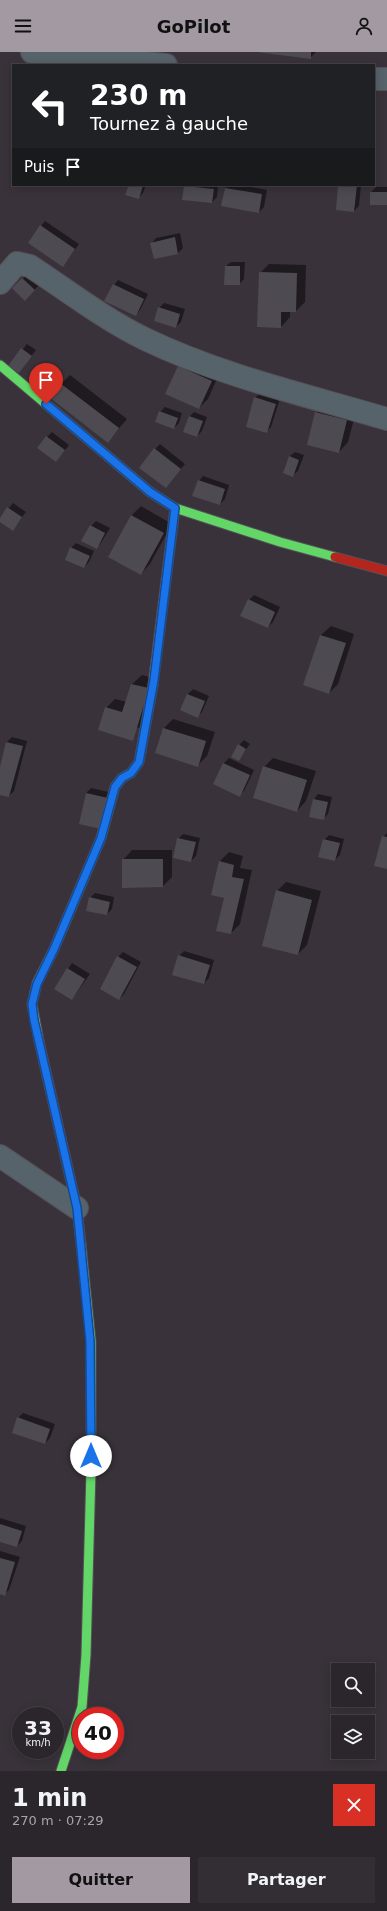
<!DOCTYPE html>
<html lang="fr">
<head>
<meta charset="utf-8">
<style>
	body { margin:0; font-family:"DejaVu Sans",sans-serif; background:#332e34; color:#f1f3f6; height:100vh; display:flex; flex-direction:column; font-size:15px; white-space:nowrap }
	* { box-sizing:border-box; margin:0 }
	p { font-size:13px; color:#a6a5a9 }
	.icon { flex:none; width:22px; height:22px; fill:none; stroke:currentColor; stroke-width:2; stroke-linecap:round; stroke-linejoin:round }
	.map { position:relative; height:1719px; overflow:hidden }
	.details { display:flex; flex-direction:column; background:#2b262c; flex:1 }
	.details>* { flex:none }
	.hud { position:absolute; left:12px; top:12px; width:363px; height:122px; border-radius:0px; box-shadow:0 2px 10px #0003,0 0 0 1px #474348; background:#202124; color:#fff; overflow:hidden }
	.fabs { position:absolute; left:331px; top:1611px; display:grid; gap:8px }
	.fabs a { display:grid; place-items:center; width:44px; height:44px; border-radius:0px; background:#2b262c; box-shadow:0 2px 10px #0003,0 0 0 1px #474348; font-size:20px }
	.speed { position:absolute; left:12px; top:1655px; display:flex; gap:8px; font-size:20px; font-weight:700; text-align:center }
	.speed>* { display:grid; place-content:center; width:52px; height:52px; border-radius:50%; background:#2b262c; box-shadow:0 2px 10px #0003,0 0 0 1px #474348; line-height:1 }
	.speed small { font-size:10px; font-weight:400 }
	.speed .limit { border:6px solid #d22; background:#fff; color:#111 }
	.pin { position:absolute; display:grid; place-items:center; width:34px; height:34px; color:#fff; margin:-41px -17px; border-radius:50% 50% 50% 0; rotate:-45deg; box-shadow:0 0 4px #0007 }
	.pin .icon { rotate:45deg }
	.me { position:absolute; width:44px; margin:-22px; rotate:0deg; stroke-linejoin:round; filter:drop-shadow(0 0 3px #0008) }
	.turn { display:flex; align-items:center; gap:14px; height:84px; padding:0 12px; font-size:18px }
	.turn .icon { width:52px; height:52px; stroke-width:2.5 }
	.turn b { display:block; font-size:28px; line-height:34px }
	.then { display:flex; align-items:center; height:38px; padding:0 12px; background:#0003; gap:8px; font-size:15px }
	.round { display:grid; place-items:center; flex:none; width:42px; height:42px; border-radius:0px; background:#332e34 }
	.overview { display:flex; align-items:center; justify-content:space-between; height:68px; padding:0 12px }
	h1 { font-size:24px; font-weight:800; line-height:30px }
	.cta { display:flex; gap:8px; margin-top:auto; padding:8px 12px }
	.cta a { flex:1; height:46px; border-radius:0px; background:#a299a2; color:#111; font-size:16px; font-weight:800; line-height:46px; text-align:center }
	.cta a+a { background:#332e34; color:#f1f3f6 }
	header { display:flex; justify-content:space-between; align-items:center; height:52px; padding:0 12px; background:#a299a2; color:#111; font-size:18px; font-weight:800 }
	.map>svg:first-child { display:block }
</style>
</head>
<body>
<header><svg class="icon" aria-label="menu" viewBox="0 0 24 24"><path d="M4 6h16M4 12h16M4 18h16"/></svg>GoPilot<svg class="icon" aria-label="person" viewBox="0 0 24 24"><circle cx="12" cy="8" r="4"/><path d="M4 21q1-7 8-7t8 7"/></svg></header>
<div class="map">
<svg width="387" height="1719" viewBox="0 0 387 1719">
	<rect width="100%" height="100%" fill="#39323a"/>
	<path fill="#0007" d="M 256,0 L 316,0 L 310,6 Z
		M 130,133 L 146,133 L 143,141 L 138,146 Z
		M 186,133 L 218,133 L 217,145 L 212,150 L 183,147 Z
		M 228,133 L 241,133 L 267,138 L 264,155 L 259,160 L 222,153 L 225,136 Z
		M 339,133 L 361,133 L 359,154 L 354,159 Z
		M 376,135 L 387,135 L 387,152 L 371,140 Z
		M 45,169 L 79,192 L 63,214 L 41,174 Z
		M 180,181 L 183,196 L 178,201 L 155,205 L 152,191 L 156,186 Z
		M 231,210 L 245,210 L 244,227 L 239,232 L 226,214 Z
		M 269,212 L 306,213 L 305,250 L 296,259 L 290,259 L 290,265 L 281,275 L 260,221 Z
		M 28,222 L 39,233 L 25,248 L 13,236 Z
		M 118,228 L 148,242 L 140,258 L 136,263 L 114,233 Z
		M 164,251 L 185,257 L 181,270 L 176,275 L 159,256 Z
		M 27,292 L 36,298 L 19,320 L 10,313 Z
		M 188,306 L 220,320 L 208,347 L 199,356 L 179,315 Z
		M 70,323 L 127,367 L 108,389 L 61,332 Z
		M 260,341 L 280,347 L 271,375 L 266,380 L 255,346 Z
		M 325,352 L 356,359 L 348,390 L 339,400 L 316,361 Z
		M 165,355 L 182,361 L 179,371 L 174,376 L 160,360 Z
		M 194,360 L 207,365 L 202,379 L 197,384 L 189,365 Z
		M 52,380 L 69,393 L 56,409 L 47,385 Z
		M 160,392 L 185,412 L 170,430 L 155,397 Z
		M 295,400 L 304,403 L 298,419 L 293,423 L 290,404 Z
		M 203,424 L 229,433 L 225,447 L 220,452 L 199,429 Z
		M 13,451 L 26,460 L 13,477 L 0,467 Z
		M 141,454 L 172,472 L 150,512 L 141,522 L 109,504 L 132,463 Z
		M 96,469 L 110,476 L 101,491 L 97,496 L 91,474 Z
		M 76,491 L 94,499 L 89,510 L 84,515 L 71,496 Z
		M 254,543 L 280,555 L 273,570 L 268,575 L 249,548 Z
		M 331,574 L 354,582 L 338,632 L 329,641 L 305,633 L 321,583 Z
		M 142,623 L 157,627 L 142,678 L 106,656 L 115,647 L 127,650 L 132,632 Z
		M 193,637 L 209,644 L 202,660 L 198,664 L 182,658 L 188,642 Z
		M 173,667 L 215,680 L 207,704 L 198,713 L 164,676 Z
		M 12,685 L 27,689 L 14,739 L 9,744 L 0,742 L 0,718 L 7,690 Z
		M 244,688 L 250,692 L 238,708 L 239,693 Z
		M 229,706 L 254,718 L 244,739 L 239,744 L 214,732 L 224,711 Z
		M 273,706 L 316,719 L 306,749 L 297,759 L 264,715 Z
		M 91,736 L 113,741 L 106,771 L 86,741 Z
		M 318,742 L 332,745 L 328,762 L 323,767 L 314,747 Z
		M 387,781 L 387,816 L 383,785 Z
		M 183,782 L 200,786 L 196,804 L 191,809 L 178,787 Z
		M 329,783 L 344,787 L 340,803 L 335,808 L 324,788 Z
		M 132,798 L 172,798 L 172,825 L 163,834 L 123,808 Z
		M 229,800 L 243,804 L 240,816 L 252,818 L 240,872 L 231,881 L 219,810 Z
		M 286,830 L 321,839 L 307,893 L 298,902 L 277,839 Z
		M 95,841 L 114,845 L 112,857 L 107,862 L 90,846 Z
		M 184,899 L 214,908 L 209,926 L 204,931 L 179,904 Z
		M 123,900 L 141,910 L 124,942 L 119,947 L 118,905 Z
		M 72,911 L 90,922 L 72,947 L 55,936 Z
		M 23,1361 L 55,1372 L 50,1386 L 45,1391 L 18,1366 Z
		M 0,1466 L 26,1474 L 22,1489 L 17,1494 L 0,1489 Z
		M 0,1499 L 20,1505 L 9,1538 L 4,1542 L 0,1541 Z"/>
	<path fill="#4e4a52" d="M 256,0 L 311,0 L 311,7 Z
		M 129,133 L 143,133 L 139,147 L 125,143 Z
		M 338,133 L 357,133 L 354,160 L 336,158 Z
		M 184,134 L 214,137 L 212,151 L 182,148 Z
		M 225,136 L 262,142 L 259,161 L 221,154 Z
		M 370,140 L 387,140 L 387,153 L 370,153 Z
		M 40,173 L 75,197 L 63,215 L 28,191 Z
		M 175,185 L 178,202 L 154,207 L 150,191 Z
		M 225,214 L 240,214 L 240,233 L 224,233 Z
		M 259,220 L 297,221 L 296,260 L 281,260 L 281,276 L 257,275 Z
		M 22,226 L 35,238 L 25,249 L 12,236 Z
		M 113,232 L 144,247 L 136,264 L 104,249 Z
		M 158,255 L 180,262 L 176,276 L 154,269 Z
		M 21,296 L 32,304 L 19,321 L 8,314 Z
		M 178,314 L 212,329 L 199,357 L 165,342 Z
		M 60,331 L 119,376 L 108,391 L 49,345 Z
		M 254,345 L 276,352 L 267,381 L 246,375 Z
		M 159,359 L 178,366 L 174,377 L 155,370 Z
		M 315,360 L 347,368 L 339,401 L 307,393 Z
		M 189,364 L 203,369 L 197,385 L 183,380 Z
		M 46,384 L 65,398 L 56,410 L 37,396 Z
		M 154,396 L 181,417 L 166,436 L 139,416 Z
		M 289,404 L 299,408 L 293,425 L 283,421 Z
		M 198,428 L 225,437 L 220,453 L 192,444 Z
		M 7,455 L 22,465 L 13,479 L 0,470 L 0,466 Z
		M 131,463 L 164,481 L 141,523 L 108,505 Z
		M 90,473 L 105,481 L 97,497 L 81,489 Z
		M 70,495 L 90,504 L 84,516 L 65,508 Z
		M 248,547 L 275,560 L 268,576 L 240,564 Z
		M 320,583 L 346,591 L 329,642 L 303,633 Z
		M 131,632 L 149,636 L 133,689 L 98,678 L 105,655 L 122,660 Z
		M 187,642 L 205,649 L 198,666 L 180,658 Z
		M 163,676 L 206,689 L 198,715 L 155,701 Z
		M 6,690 L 23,694 L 9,745 L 0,743 L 0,715 Z
		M 238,692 L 246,697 L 239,709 L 231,705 Z
		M 223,711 L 250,723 L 240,745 L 213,732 Z
		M 263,714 L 307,728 L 297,760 L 253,746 Z
		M 86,741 L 108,746 L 101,777 L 79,772 Z
		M 313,747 L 328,750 L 324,768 L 309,765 Z
		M 382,784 L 387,785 L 387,817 L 374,814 Z
		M 177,786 L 196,790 L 191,810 L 173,806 Z
		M 323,787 L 340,791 L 335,809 L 318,805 Z
		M 122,807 L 163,807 L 163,835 L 122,836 Z
		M 219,809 L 234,813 L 232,825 L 244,827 L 231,882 L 216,879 L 224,846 L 211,843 Z
		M 276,838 L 312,848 L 298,903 L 262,894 Z
		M 89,845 L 110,850 L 107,863 L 86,859 Z
		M 178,903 L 210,913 L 204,932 L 172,923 Z
		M 117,904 L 137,915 L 119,948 L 100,937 Z
		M 67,916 L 85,927 L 72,948 L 54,937 Z
		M 17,1365 L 50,1377 L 45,1392 L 12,1381 Z
		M 0,1472 L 22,1479 L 17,1495 L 0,1490 Z
		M 0,1506 L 15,1510 L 5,1544 L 0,1542 Z"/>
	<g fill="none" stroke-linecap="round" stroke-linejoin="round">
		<g stroke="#554f56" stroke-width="24">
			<path id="street" d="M 32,0 L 166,13
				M 374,27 L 387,27
				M 0,231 L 17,211 L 30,214 C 68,239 104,267 145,287 C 222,324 306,343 387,367
				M 0,1104 L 77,1156"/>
		</g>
		<g stroke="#554f56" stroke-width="11">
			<path id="fast" d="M 0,313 L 150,440 L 175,456 L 280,490 L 335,505
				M 39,989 L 32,952 L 37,931 L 54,897 L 101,786 L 115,735 L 122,726 L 131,721 L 139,710 L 153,633
				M 61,1719 L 82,1655 L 86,1603 L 91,1418 L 91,1289 L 81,1192"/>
		</g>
		<g stroke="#554f56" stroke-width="11">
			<path id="slow" d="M 153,633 L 175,456"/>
		</g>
		<g stroke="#554f56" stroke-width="11">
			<path id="jam" d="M 335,505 L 387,519
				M 39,989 L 77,1156 L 81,1192"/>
		</g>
		<use href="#street" stroke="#57636a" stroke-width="22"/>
		<use href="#fast" stroke="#63d668" stroke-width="9"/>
		<use href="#slow" stroke="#ff974d" stroke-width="9"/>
		<use href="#jam" stroke="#b3261e" stroke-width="9"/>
	</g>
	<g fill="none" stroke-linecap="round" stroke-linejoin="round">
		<g stroke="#114b97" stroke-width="10">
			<path id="route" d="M 46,352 L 150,440 L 175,456 L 154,628 L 139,710 L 131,721 L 122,726 L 115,735 L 101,786 L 54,897 L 37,932 L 32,952 L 34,968 L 77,1156 L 90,1289 L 91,1404"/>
		</g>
		<use href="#route" stroke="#1a73e8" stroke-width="7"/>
	</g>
</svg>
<div class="fabs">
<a><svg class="icon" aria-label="search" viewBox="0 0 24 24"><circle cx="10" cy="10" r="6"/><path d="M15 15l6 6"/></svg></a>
<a><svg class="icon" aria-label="layers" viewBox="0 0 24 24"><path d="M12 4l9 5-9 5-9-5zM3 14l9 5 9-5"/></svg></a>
</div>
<div class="speed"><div>33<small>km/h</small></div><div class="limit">40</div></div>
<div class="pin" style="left:46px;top:352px;background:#d93025"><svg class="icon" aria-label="arrive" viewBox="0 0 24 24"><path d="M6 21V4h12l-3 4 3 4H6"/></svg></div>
<svg class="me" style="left:91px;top:1404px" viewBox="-20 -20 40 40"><circle r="19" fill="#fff"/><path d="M0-13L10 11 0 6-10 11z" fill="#1a73e8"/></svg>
<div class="hud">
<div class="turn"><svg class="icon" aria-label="left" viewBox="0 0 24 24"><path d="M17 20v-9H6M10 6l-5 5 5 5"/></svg><div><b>230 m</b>Tournez à gauche</div></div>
<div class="then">Puis<svg class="icon" aria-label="arrive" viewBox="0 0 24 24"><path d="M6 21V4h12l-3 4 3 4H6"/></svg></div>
</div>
</div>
<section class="details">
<div class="overview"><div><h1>1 min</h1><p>270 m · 07:29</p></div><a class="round" style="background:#d93025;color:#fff"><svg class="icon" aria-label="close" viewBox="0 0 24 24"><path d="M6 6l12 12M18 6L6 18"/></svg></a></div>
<div class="cta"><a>Quitter</a><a>Partager</a></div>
</section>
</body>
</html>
